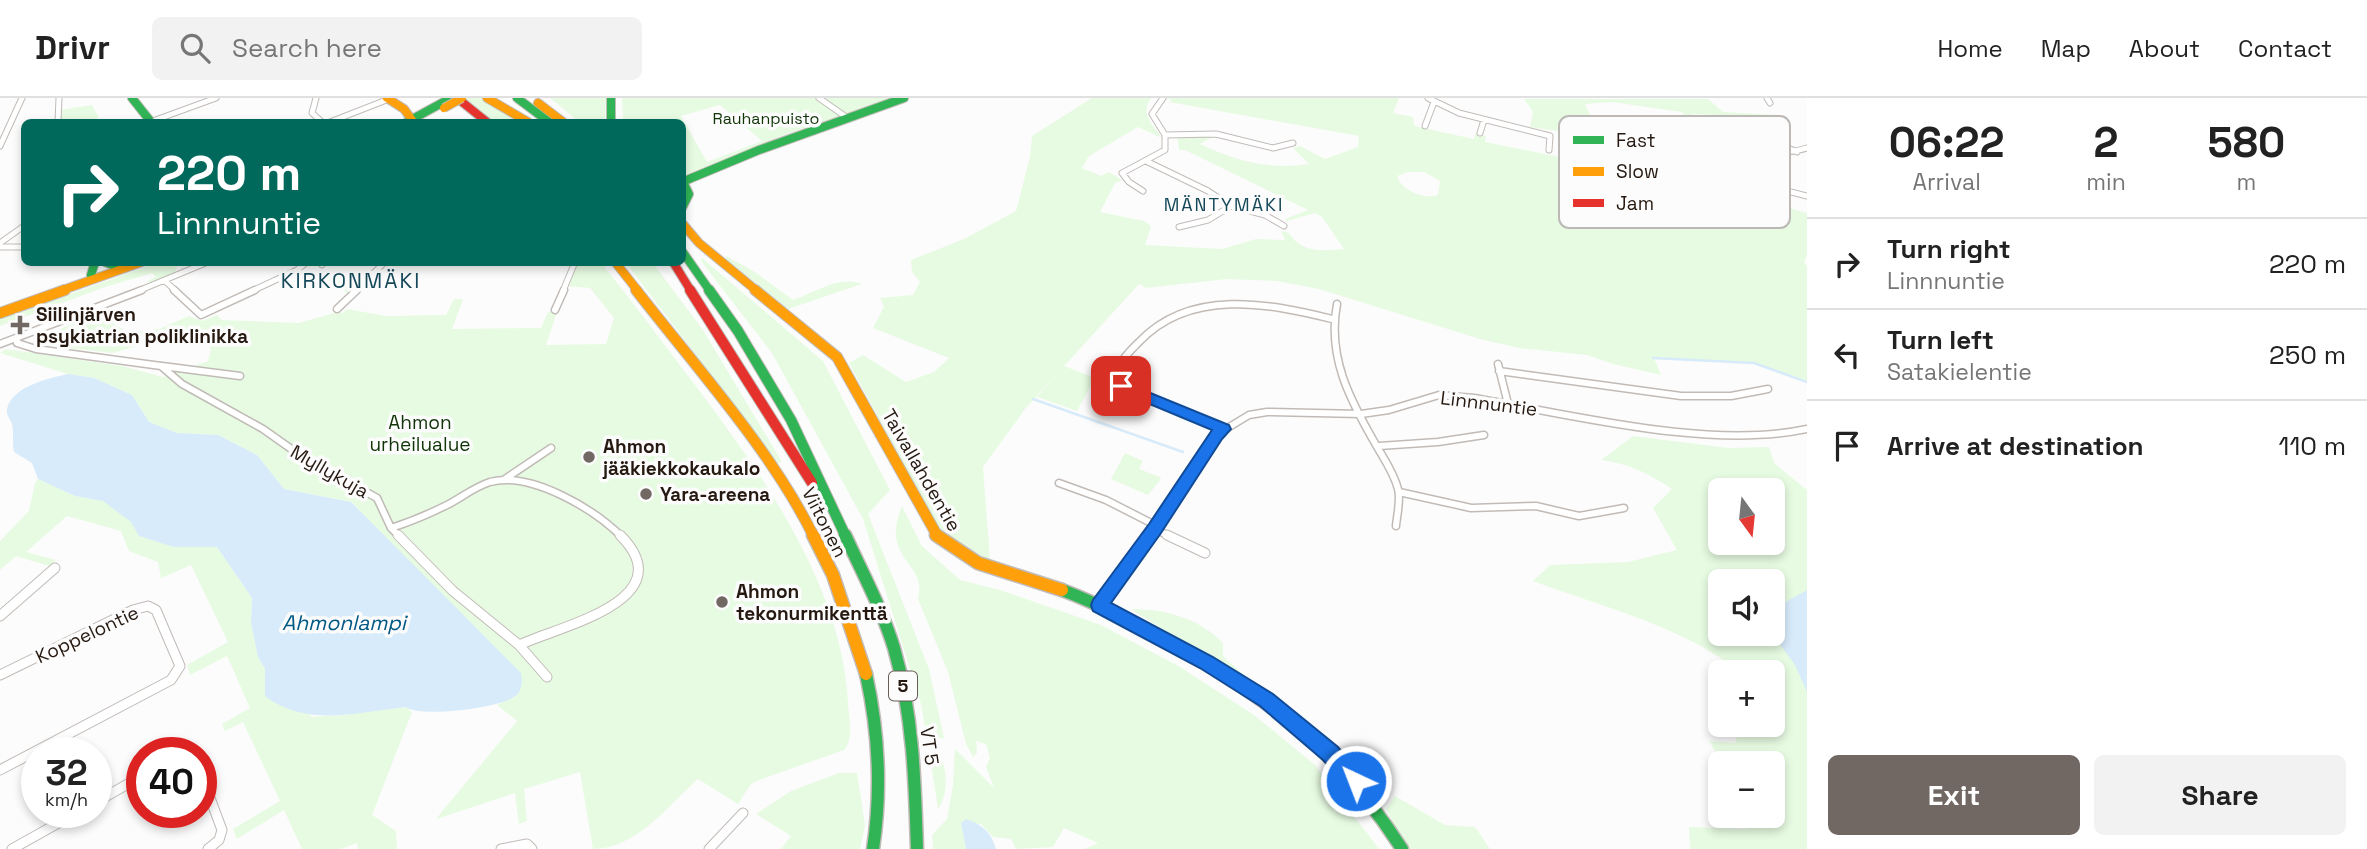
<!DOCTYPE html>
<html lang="en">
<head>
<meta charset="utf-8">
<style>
	body { margin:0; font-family:"Space Grotesk",sans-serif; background:#f2f2f2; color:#222; height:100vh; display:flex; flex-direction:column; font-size:26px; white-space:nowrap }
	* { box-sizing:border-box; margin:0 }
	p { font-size:23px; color:#767676 }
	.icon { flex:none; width:38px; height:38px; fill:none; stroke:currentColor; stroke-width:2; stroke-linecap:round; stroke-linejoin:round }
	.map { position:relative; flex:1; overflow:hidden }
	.side { display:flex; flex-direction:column; background:#fff; width:560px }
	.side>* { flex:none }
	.top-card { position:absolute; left:21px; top:21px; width:665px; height:147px; border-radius:10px; box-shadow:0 4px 10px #0003; background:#00695c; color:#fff; overflow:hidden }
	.needle { width:46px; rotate:165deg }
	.buttons { position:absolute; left:1708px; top:380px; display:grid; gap:14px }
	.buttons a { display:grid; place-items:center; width:77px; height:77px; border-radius:10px; background:#fff; box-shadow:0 4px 10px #0003; font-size:35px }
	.speed { position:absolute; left:21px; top:639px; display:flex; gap:14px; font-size:35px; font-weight:700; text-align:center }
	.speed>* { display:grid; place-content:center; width:91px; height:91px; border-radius:50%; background:#fff; box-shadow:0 4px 10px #0003; line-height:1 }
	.speed small { font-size:18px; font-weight:400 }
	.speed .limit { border:10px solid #d22; background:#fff; color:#111 }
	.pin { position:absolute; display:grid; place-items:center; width:60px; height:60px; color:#fff; margin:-30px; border-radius:14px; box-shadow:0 4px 10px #0006 }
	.me { position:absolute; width:77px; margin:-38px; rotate:317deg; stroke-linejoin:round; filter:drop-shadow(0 0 5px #0008) }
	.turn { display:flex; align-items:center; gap:24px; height:147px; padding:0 21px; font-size:32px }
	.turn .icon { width:91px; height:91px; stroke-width:2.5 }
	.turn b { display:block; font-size:49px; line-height:60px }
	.eta { display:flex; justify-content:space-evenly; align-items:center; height:119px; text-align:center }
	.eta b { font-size:42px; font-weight:800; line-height:49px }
	.button { display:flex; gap:14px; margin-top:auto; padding:14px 21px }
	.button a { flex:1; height:80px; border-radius:10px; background:#716863; color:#fff; font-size:28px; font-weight:800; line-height:80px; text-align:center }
	.button a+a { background:#f2f2f2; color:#222 }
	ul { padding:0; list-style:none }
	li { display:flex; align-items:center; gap:21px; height:91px; padding:0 21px; border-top:2px solid #e0e0e0 }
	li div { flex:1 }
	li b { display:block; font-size:26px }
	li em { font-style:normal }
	header { display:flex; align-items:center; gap:42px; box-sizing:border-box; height:98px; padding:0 35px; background:#fff; border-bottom:2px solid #e0e0e0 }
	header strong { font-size:33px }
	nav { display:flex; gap:38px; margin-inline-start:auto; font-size:24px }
	.search { width:490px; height:63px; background:#f2f2f2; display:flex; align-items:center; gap:18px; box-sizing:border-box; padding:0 24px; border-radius:10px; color:#767676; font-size:26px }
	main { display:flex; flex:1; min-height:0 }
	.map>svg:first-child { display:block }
</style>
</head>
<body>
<header>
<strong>Drivr</strong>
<div class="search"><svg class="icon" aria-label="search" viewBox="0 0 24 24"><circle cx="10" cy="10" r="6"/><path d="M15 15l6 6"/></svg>Search here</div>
<nav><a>Home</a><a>Map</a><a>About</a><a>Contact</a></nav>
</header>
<main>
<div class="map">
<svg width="1807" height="751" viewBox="0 0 1807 751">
	<rect width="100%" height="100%" fill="#fcfcfc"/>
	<path fill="#e7fbe2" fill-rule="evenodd" d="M 467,0 L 482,0 L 517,24 L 492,23 L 464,2 Z
		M 550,0 L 606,0 L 605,24 L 579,24 Z
		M 622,0 L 891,0 L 787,36 L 683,78 L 682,24 L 623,24 ZM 720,7 L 762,43 L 707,64 L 681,18 Z
		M 1092,0 L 1151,0 C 1140,16 1152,26 1162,40 L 1138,29 L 1089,58 L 1082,70 L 1101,78 L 1109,74 L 1122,82 L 1115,85 L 1100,114 L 1144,123 L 1151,128 L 1145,147 L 1222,151 L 1256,141 L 1285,142 L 1281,133 L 1289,135 C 1301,155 1322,153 1344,151 L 1322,119 L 1315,115 L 1287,123 L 1285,121 L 1308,112 L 1185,52 L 1179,52 L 1178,42 L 1173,37 L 1206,36 L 1212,39 L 1200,46 C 1236,63 1269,72 1309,66 L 1293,50 L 1300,48 L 1325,61 L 1358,49 L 1359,38 L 1169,4 L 1172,2 L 1164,0 L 1399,0 L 1393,15 L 1413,19 L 1414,28 L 1474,41 L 1476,35 L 1486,38 L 1485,44 L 1634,74 L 1635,66 L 1585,37 L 1530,29 L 1533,14 L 1524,1 L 1708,1 L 1723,14 L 1777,17 L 1780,20 L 1693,16 L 1701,31 L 1691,30 L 1682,14 L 1612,4 L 1585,6 L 1594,25 L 1660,32 L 1665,40 L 1644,38 L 1652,51 L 1691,73 L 1683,74 L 1691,84 L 1721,91 L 1723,79 L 1736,82 L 1734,95 L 1807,115 L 1807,157 L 1804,164 L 1807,168 L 1807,284 L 1754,265 L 1654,260 L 1661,277 L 1613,266 L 1587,257 L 1519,250 L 1480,241 L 1319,191 L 1277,183 L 1227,181 L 1146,190 L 1139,186 L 1025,311 L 983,369 L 990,462 C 971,463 950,443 938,430 L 849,265 L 863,257 L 906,284 L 934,274 L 949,260 L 873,230 L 884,209 L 880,200 L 913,197 L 920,184 L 912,174 L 911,162 L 964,141 L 1016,113 L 1030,59 L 1032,38 ZM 1409,74 L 1424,74 L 1440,83 L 1438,97 C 1424,102 1401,92 1397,78 Z
		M 92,7 L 98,18 L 97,24 L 61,24 L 60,12 Z
		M 726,158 L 755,174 L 793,202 C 816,194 839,177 862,186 L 788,211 L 726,161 Z
		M 702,160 L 823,263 L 890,392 L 868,416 L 929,571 L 944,640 L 927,641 L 921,606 L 863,421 L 772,255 L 701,163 Z
		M 157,165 L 178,165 L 175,175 L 152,185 L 147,183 L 156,179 L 152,175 L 105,189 L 0,228 L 0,221 Z
		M 575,165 L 601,165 C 630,200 657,237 685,274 C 756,367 843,485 848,606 C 849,620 854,641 844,652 L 759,682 L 751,686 L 738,706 L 698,681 C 668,708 636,751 593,751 L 580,674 L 524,691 L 527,723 L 519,726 L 515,695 L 436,721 L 517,623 L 497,607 L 516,598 L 352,404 L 284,391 L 257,357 L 218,337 L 177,335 L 149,324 L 132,297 L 94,280 L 68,276 L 0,255 L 6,251 L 122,268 L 163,279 L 208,263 L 211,252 L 207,244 L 156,242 L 113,255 L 43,247 L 34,242 L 91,218 L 107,221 L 128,235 L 159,231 L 189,218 L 202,223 L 217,217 L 222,222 L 299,225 L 337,214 L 343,215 L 347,211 L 386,218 L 446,217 L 454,201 L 463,201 L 452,231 L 541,230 L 548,214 L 557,214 L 546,247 L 606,246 L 614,220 L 590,190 L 566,188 Z
		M 626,165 L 653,165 L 703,232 L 782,364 L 778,365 Z
		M 318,173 L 370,175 L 349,196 L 317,175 Z
		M 1064,268 L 1095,280 L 1077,313 L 1037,299 Z
		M 1633,338 L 1728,350 L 1769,349 L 1774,365 L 1807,392 L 1807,751 L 1690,751 L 1689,729 L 1747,731 L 1750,724 L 1746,718 L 1773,718 L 1773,665 L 1720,666 L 1710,643 L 1736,645 L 1737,627 L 1773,626 L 1773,574 L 1739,574 C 1688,530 1597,507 1533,483 L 1550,467 L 1628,464 L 1677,452 L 1653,410 L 1672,391 C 1649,376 1628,365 1601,362 ZM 1719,392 L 1773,392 L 1773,444 L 1720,444 L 1720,406 L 1708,402 L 1707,399 ZM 1720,483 L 1773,483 L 1773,536 L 1720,536 Z
		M 1125,355 L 1143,363 L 1139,371 L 1160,379 L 1161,381 L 1148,397 L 1111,381 Z
		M 38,381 L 75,398 L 103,403 L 174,449 L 217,449 L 252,500 L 251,524 L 258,559 L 265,571 L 312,619 C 324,617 346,619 355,614 L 407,609 L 412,614 L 372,717 L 396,733 L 397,751 L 358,751 L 357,745 L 341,751 L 302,751 L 284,712 L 237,741 L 233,731 L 280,703 L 243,624 L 225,633 L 222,626 L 250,610 L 227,558 L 190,577 L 187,567 L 228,544 L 191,467 L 161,480 L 158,464 L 129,453 L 121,433 L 67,418 L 26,454 L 56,462 L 49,468 L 16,458 L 0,472 L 0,443 L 29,413 L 35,385 Z
		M 902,408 L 922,448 L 960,482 L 1000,492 L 1101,527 L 1180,569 L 1254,617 L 1315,667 L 1379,751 L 1085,751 L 1098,745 L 1064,730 L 1053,749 L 1016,751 L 1011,741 L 993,739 L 981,726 L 961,725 L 966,751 L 933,751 L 932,737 L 947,721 L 953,687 L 955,651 L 994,690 L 986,669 L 990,660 L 986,646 L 976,643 L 977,655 L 973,659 L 966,646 L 948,574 L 918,501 C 928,463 879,463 902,408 Z
		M 1131,511 C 1165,511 1199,520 1223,545 L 1223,558 L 1244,577 L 1240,581 Z
		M 942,662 C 948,676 947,699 938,711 L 931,665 Z
		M 839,675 L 857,675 L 865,727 L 860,751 L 781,751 L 791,738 L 756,716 L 791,693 Z
		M 1395,698 L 1445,727 L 1475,729 L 1490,751 L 1407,751 L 1386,711 Z"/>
	<path fill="#d7ebfa" d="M 68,276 L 94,280 L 132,297 L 149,324 L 177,335 L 218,337 L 257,357 L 284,391 L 351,404 L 521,575 C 522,584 523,593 514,599 C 498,610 421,620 406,609 C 357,614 307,630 265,598 L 265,571 L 258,559 L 251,524 L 252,500 L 217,449 L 174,449 L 139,438 L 131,424 L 103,403 L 75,398 L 38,381 L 32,365 L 14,354 C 12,345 14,334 12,326 C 10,320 6,318 7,311 C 12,288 50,280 68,276 Z
		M 1807,492 L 1807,594 L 1795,567 L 1777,542 L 1779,508 Z
		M 966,721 C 983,727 991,734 996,751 L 966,751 L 961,725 Z"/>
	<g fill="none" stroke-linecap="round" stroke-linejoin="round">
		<path stroke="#d7ebfa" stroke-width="2.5" d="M 1653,260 L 1754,265 L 1807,284
			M 1033,301 L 1183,354"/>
		<g stroke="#c1bbb7" stroke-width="7">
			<path id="street-far2" d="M 316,0 L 312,15 L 322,24
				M 819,0 L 849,21
				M 1428,0 L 1459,15 L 1550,38 L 1549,52
				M 1767,0 L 1770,5
				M 58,24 L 59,0
				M 150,24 L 216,0
				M 330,24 L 389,1
				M 1615,24 C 1649,33 1682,36 1717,42 C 1752,47 1771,61 1807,50
				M 1425,28 L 1434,4
				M 1480,35 L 1484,22
				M 1733,36 L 1765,40 L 1797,54
				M 1165,37 L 1216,36 L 1273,50 L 1293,45
				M 0,48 L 22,0
				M 1146,63 L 1208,93 L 1231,108 L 1265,117 L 1284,128
				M 1705,72 L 1807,98
				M 1758,86 L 1768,55
				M 1143,93 L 1129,84 L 1122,75 L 1165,52 L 1165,37 L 1152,16 L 1163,0
				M 1179,129 L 1208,122 L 1231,108
				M 0,145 L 24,128
				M 0,149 L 24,149
				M 322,167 L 323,164
				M 165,183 L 176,193
				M 138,193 L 208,164
				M 252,193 L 297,172 L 307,164
				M 355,193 L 385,164
				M 563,193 L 575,164"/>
		</g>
		<g stroke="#c1bbb7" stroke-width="9">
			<path id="street-far1" d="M 174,192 L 201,217 L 255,192
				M 1337,206 C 1327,259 1350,302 1376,347 C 1384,361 1394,375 1398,391 C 1401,402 1397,416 1396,428
				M 337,211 L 357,192
				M 555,212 L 564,192
				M 17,241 L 17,245 L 36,251 L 161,268 L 182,286 L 263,331 L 304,360 L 377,400 L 391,430 L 400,439
				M 0,246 L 142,192
				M 1498,266 L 1508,306
				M 162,268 L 240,278
				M 1499,273 L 1681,298 L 1731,298 L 1768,291
				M 1223,331 L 1123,288 L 1116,279 C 1118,264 1129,254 1139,244 C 1190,190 1268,205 1332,221
				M 1379,348 L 1438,344 L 1484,337
				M 505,381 L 551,350
				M 1059,385 L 1106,402 L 1157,428
				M 1399,394 L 1471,410 L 1536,408 L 1579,418 L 1624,410
				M 391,430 C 410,424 429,416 447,407 C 461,400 474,389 490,384 C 531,373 594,411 622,439
				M 1155,431 L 1171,439
				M 1149,439 L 1216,337 L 1249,317 L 1267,314 L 1361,316 L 1389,312 L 1439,297 L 1474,300 C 1574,317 1709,352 1807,331"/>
		</g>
		<g stroke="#c1bbb7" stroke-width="11">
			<path id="street" d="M 398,437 L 453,493 L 519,547 L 547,579
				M 1167,437 L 1205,455
				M 1100,507 L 1151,437
				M 0,518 L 55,470
				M 519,547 C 560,528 685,502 620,437
				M 0,577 L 133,512 L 148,508 L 156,512 L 180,568 L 171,582 L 0,672
				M 201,676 L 222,732 L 219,742 L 208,751
				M 96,704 L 142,678
				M 12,751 L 78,714
				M 501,751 L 527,746 L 532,751
				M 709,751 L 743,715"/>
		</g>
		<g stroke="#c1bbb7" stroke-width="10">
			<path id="fast-far2" d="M 132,0 L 151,24
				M 517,0 L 549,24
				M 611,0 L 611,24
				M 407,24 L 451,0
				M 682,84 L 759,52 L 904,0
				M 682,110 L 689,96 L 683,84
				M 682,153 L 710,193
				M 105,164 L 115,168
				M 91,177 L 95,164"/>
		</g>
		<g stroke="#c1bbb7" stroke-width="12">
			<path id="fast-far1" d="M 709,192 L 738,233 L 791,322 L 846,439"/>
		</g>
		<g stroke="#c1bbb7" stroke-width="15">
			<path id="fast" d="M 845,437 C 862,474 882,511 894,550 C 913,616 915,683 917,751
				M 1062,492 C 1102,507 1140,528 1177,549 C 1275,604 1341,656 1402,751
				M 866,576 C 879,635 882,691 873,751"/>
		</g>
		<g stroke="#c1bbb7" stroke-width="10">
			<path id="slow-far2" d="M 387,0 L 404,11 L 412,22
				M 487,0 L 528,24
				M 538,5 L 563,24
				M 682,125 L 699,145 L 757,193
				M 615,164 L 638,193
				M 60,193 L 142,164"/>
		</g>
		<g stroke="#c1bbb7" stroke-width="12">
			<path id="slow-far1" d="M 636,192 C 695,268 772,353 814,439
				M 755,192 L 837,259 L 938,439
				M 0,215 L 65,192"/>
		</g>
		<g stroke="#c1bbb7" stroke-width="15">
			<path id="slow" d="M 813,437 L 833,477 L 866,576
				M 936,437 L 978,465 L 1062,492"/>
		</g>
		<g stroke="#c1bbb7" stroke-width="10">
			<path id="jam-far1" d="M 457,0 L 487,24
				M 673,164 L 691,193"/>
		</g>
		<g stroke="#c1bbb7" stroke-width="12">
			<path id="jam" d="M 690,192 L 812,385"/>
		</g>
		<use href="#street-far2" stroke="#fff" stroke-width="5"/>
		<use href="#street-far1" stroke="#fff" stroke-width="6"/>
		<use href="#street" stroke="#fff" stroke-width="9"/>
		<use href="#fast-far2" stroke="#30b455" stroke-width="8"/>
		<use href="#fast-far1" stroke="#30b455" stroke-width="10"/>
		<use href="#fast" stroke="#30b455" stroke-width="12"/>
		<use href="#slow-far2" stroke="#ff9f0a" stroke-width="8"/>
		<use href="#slow-far1" stroke="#ff9f0a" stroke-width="10"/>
		<use href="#slow" stroke="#ff9f0a" stroke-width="12"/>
		<use href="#jam-far1" stroke="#e5322d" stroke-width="8"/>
		<use href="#jam" stroke="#e5322d" stroke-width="10"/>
		<g stroke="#c1bbb7" stroke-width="10" stroke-linecap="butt">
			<path id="slow-bridge" d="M 444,10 L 462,0"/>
		</g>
		<use href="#slow-bridge" stroke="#ff9f0a" stroke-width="8"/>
	</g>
	<path fill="#1a73e8" stroke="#114b97" stroke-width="2" d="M 1121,283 L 1229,327 L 1231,331 L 1222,341 L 1161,435 L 1111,505 L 1213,559 L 1273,596 L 1338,649 L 1366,683 L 1363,690 L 1356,693 L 1349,690 L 1323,662 L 1260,608 L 1200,570 L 1093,513 L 1091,507 L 1093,502 L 1149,426 L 1212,332 L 1116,292 L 1114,288 L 1116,285 Z"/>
	<g fill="#716863" stroke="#fcfcfc" stroke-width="2.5">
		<path d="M16.5 216.5h7v7h7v7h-7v7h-7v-7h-7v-7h7z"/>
		<circle cx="589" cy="359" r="7"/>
		<circle cx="646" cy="396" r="7"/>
		<circle cx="722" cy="504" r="7"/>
	</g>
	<g text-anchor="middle" stroke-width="7" stroke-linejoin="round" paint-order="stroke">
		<g font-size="16" fill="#113408" stroke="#fcfcfc">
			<text x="766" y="26">Rauhanpuisto</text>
		</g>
		<g font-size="18" letter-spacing="2" fill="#154859" stroke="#fcfcfc">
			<text x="1224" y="113">MÄNTYMÄKI</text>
		</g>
		<rect fill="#fcfcfc" stroke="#665d58" stroke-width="2" x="889" y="573.5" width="28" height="29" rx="5"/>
		<g font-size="18" font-weight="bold" fill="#261911">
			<text x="903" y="594">5</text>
		</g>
		<g font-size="19" font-weight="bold" fill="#261911" stroke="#fcfcfc" text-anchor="start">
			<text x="36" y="223">Siilinjärven<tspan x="36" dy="22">psykiatrian poliklinikka</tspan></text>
			<text x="603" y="355">Ahmon<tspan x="603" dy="22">jääkiekkokaukalo</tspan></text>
			<text x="660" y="403">Yara-areena</text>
			<text x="736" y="500">Ahmon<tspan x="736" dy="22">tekonurmikenttä</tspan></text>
		</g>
		<g font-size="19" fill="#261911" stroke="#fcfcfc">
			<text transform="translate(1489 305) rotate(7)" y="7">Linnnuntie</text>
			<text transform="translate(922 372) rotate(60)" y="7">Taivallahdentie</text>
			<text transform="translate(330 373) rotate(30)" y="7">Myllykuja</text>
			<text transform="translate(825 424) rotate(63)" y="7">Viitonen</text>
			<text transform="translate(87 536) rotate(-25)" y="7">Koppelontie</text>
			<text transform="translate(930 648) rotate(82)" y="7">VT 5</text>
		</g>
		<g font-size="19" fill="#113408" stroke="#fcfcfc">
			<text x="420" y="331">Ahmon<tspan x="420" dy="22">urheilualue</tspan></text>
		</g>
		<g font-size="21" letter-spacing="2" fill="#154859" stroke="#fcfcfc">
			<text x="351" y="190">KIRKONMÄKI</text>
		</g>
		<g font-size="21" font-style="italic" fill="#005984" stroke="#fcfcfc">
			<text x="344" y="532">Ahmonlampi</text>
		</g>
	</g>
	<rect x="1559" y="18" width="231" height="112" rx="10" fill="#fcfcfc" stroke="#bcb8b6" stroke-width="2"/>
	<rect x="1573" y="38" width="31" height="8" fill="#30b455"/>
	<rect x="1573" y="69" width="31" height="9" fill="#ff9f0a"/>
	<rect x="1573" y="101" width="31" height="8" fill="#e5322d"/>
	<g font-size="19" fill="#261911">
		<text x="1616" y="49">Fast</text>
		<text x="1616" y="80">Slow</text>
		<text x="1616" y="112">Jam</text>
	</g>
</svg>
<div class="buttons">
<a><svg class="needle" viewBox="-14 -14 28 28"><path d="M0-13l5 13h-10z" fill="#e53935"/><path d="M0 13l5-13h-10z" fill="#767676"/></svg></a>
<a><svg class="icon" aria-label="sound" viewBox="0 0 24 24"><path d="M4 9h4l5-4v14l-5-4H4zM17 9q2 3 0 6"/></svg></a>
<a>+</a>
<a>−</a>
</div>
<div class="speed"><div>32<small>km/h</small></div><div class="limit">40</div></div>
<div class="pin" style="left:1121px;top:288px;background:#d93025"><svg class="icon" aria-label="arrive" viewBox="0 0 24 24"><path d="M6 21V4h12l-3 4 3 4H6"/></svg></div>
<svg class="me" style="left:1356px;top:683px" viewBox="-20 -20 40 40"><circle r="17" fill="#1a73e8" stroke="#fff" stroke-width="3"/><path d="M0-11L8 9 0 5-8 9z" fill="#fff"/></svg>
<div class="top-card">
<div class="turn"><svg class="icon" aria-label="right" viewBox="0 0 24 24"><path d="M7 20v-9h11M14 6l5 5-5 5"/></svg><div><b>220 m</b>Linnnuntie</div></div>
</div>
</div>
<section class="side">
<div class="eta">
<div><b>06:22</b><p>Arrival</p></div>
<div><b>2</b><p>min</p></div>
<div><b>580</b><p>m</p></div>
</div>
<ul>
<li><svg class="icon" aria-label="right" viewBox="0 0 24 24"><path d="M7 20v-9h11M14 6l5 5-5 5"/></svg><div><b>Turn right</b><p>Linnnuntie</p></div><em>220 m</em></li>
<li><svg class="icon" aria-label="left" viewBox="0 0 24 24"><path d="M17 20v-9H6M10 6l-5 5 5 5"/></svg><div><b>Turn left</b><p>Satakielentie</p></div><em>250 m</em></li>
<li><svg class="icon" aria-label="arrive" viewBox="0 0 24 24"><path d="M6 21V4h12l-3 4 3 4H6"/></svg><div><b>Arrive at destination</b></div><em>110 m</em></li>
</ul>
<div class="button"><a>Exit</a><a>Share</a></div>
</section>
</main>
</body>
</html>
